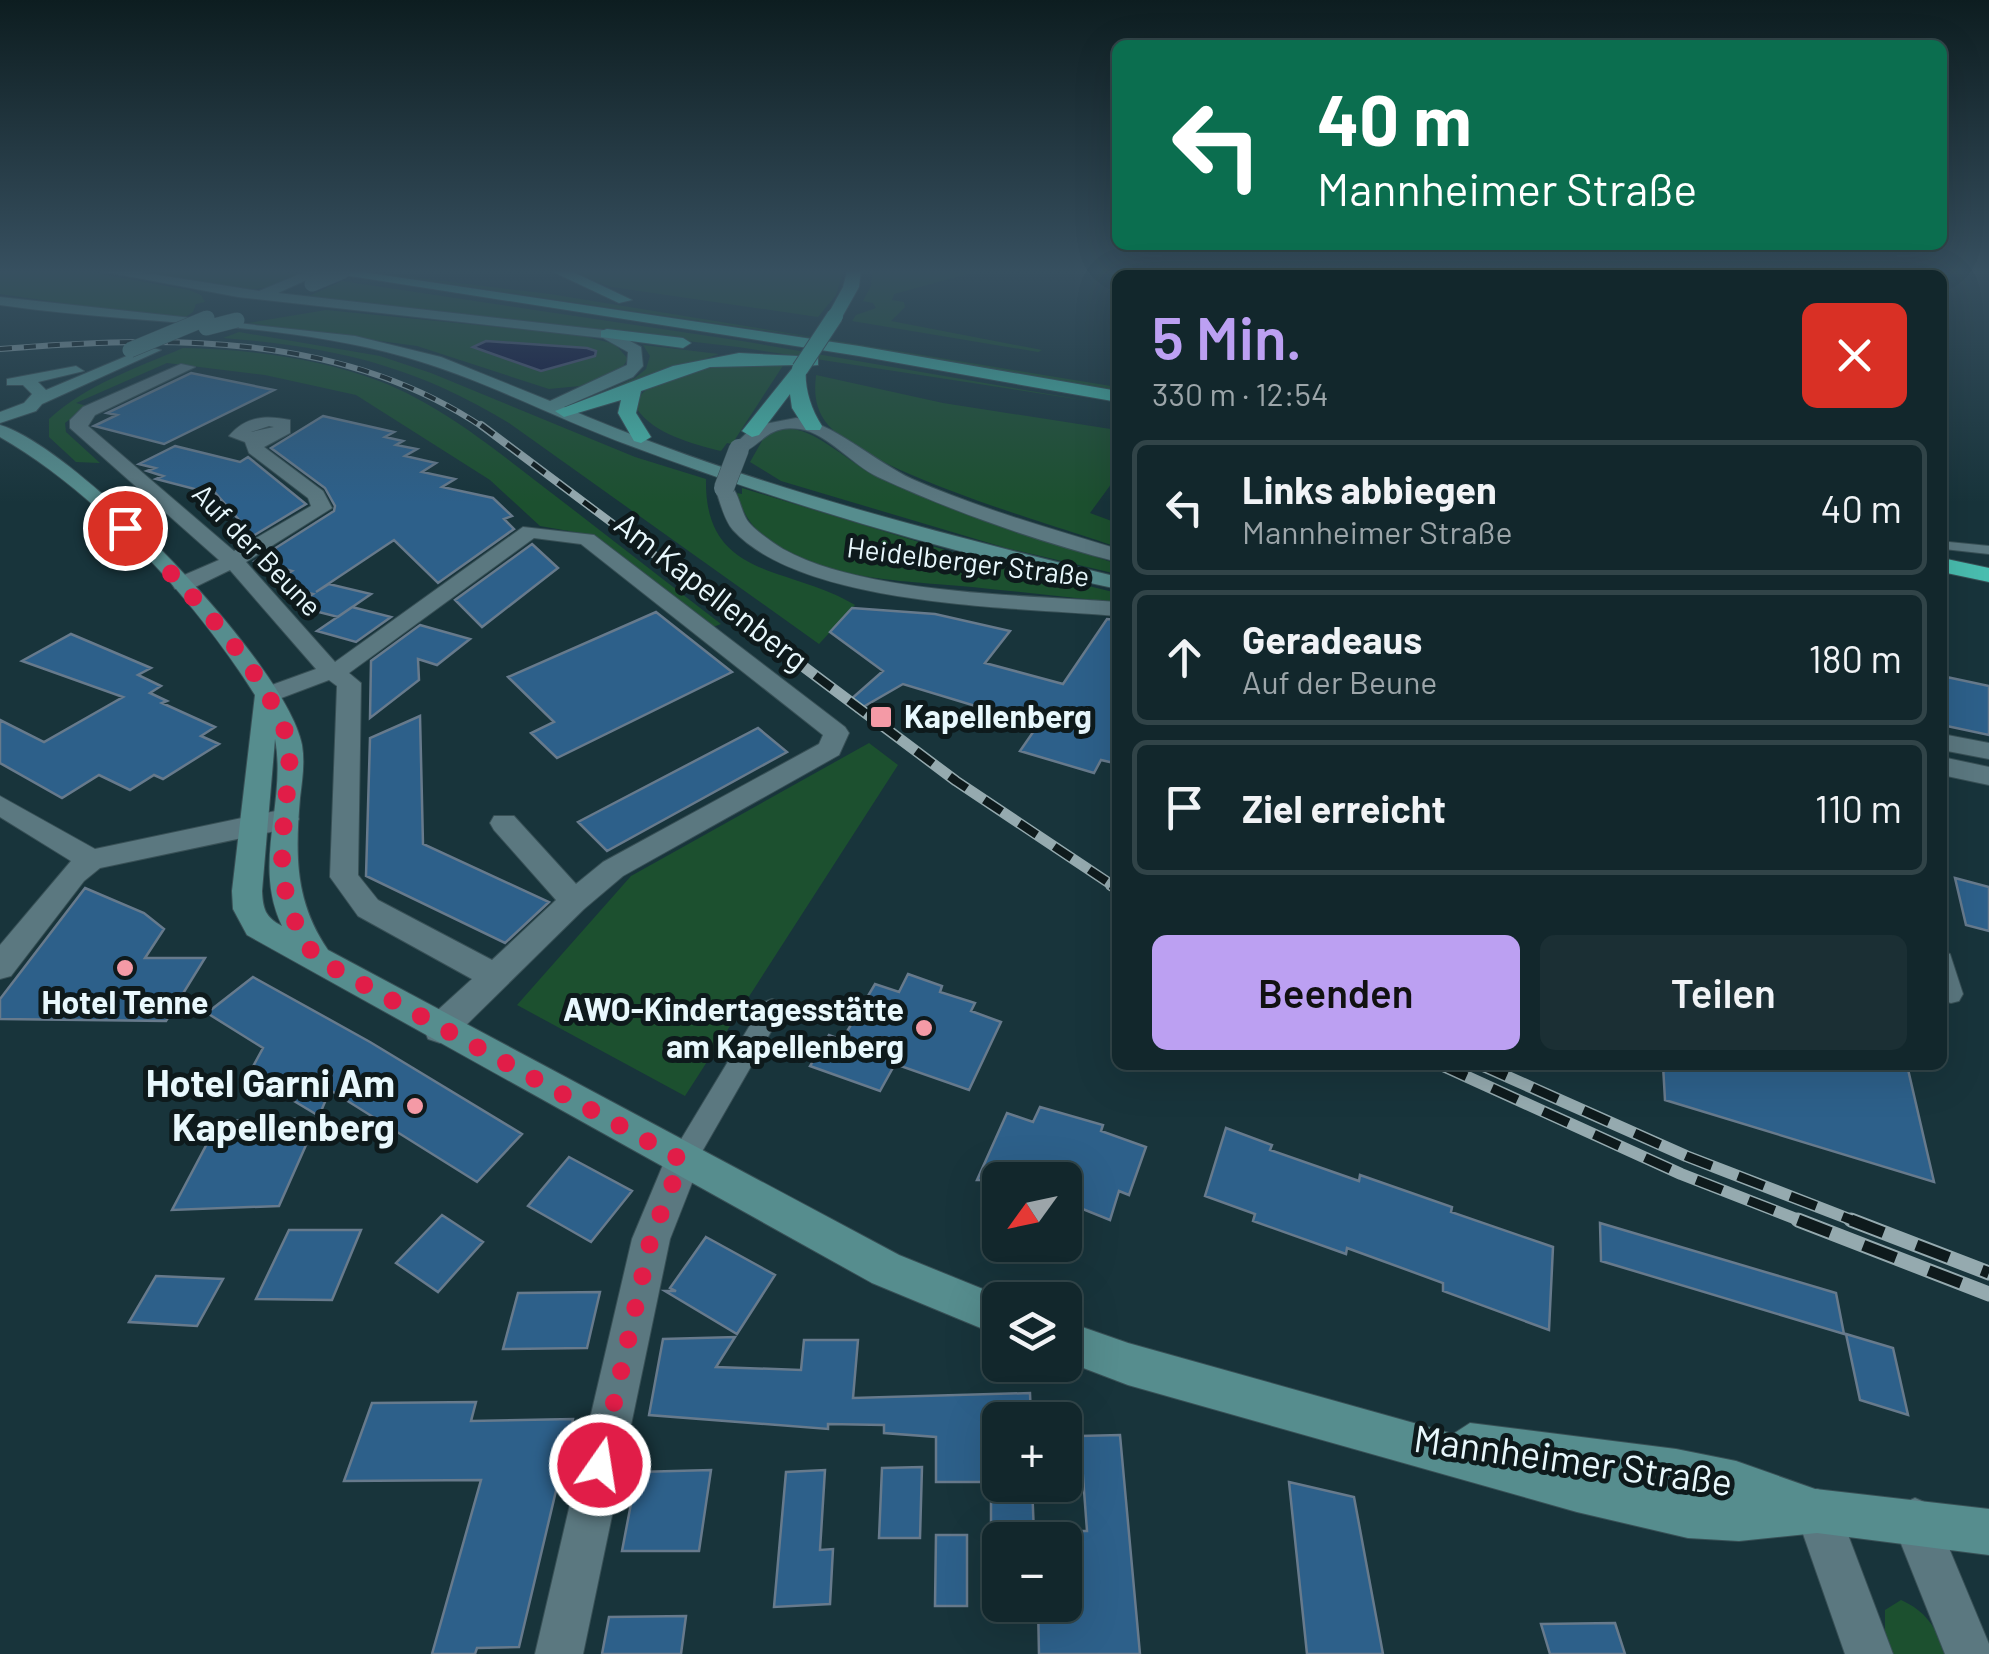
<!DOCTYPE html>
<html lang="de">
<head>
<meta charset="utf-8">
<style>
	body { margin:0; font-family:Barlow,sans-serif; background:#1b2f34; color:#f1f3f6; height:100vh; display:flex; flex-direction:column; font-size:38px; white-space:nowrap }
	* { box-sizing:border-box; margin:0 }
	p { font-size:32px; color:#9ca5a9 }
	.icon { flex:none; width:55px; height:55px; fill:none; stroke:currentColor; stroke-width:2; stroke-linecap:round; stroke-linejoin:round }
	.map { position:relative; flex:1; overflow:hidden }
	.side { position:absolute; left:1112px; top:270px; width:835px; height:800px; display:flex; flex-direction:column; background:#12272c; border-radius:15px; box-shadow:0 10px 40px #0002,0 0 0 2px #314448 }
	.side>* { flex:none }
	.top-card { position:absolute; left:1112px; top:40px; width:835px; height:210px; border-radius:15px; box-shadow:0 10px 40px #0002,0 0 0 2px #314448; background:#0b6e4f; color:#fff; overflow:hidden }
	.needle { width:65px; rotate:237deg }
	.buttons { position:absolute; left:982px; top:1162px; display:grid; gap:20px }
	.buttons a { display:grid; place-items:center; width:100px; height:100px; border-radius:15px; background:#12272c; box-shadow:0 10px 40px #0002,0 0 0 2px #314448; font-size:50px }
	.pin { position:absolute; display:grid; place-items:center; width:85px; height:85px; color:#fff; margin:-42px; border:5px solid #fff; border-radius:50%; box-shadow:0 2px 10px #0007 }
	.me { position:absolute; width:110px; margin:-55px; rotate:13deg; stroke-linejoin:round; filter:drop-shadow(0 0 8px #0008) }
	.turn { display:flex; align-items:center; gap:35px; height:210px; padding:0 40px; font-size:45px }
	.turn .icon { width:130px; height:130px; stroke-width:2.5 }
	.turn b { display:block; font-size:70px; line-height:85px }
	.round { display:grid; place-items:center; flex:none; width:105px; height:105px; border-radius:15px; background:#1b2f34 }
	.overview { display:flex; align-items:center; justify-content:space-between; height:170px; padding:0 40px }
	h1 { font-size:60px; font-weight:600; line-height:75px; color:#bca0f2 }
	.cta { display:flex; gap:20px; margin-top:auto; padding:20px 40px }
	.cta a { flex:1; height:115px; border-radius:15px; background:#bca0f2; color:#111; font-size:40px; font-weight:600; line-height:115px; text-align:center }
	.cta a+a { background:#1b2f34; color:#f1f3f6 }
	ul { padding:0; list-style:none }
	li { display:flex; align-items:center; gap:30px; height:135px; margin:0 20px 15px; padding:0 20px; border:5px solid #314448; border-radius:15px }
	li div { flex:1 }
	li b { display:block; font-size:38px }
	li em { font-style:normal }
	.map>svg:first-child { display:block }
</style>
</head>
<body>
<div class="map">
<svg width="1989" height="1654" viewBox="0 0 1989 1654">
	<rect width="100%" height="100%" fill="#18343b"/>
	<path fill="#1c502f" d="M 0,271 L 84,271 L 189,290 L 201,295 L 205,302 L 196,304 L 193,312 L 181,320 L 0,294 Z
		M 127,271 L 274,271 L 298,274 L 267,287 L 247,291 Z
		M 361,271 L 550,294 L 1117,387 L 1117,391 L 802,336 Z
		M 566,271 L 843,271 L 836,295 L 818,317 L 612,287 Z
		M 872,271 L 979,271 L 894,294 L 892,300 L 904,302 L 905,307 L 891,321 L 1042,350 L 1038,352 L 852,321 L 856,315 L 876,308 L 873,303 L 863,301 L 871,286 Z
		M 342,281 L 742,341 L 1089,401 L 738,347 L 307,297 Z
		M 326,310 L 579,335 L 615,344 L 628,359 L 619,372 L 590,385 L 549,389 L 417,346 L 248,323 Z
		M 239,332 L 380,356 L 431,373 L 635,457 L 706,479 C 704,581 790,565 855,605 L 819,644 L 509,423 C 413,365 334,347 223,338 Z
		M 643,345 L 719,354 L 585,400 L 635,378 L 646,369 L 650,356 Z
		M 183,348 C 248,349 318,358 379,381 C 441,405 493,448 545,488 C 604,533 662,579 721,624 L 713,627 L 592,535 L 540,526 L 490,480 L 356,395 L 265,375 L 167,363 L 76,403 L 87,406 L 65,423 L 66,432 L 100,463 L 76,462 L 49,437 L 49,419 C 87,384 137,368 183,348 Z
		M 784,364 L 732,444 L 727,443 L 721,451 C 693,444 654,434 637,409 L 639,397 C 668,363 742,365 784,364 Z
		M 816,375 L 943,403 L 1117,430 L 1117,476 L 1090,513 L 1117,523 L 1117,547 C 1049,523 874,475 828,425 C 815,409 814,394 816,375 Z
		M 785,428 C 817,429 843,459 872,473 C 951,510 1035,536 1117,564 L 1117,574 L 1006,548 L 781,481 L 750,462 L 762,441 L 761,432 Z
		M 742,488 L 955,553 L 1117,593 L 1117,603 C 1069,597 1020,592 972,587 C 899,580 759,581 737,493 L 742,494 Z
		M 869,743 L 898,765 L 685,1096 L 517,1005 L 631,876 Z
		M 1901,1600 C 1926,1611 1937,1628 1945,1654 L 1891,1654 L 1885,1639 L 1885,1610 Z"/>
	<path fill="#0e0a3a" stroke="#4f5174" stroke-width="2.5" d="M 486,341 L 587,348 L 596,351 L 595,356 L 541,371 L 473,347 Z"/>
	<path fill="#2d608a" stroke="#677a8c" stroke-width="2.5" d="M 191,373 L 274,390 L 164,444 L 94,426 L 117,415 L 107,413 Z
		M 323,416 L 394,432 L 385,437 L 403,441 L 396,445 L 417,449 L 405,456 L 436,463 L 422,472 L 455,479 L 442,487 L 493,498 L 512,516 L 504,519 L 514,529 L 438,583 L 394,540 L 316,592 L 329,584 L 371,594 L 338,617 L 295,606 L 313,594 L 272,584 L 292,571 L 255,561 L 334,511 L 335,506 L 325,488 L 271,448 Z
		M 175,446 L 240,462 L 248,457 L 306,504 L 253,536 L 212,489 L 206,492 L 156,479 L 163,476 L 147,471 L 155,468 L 139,464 Z
		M 532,544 L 558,568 L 482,627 L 455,600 Z
		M 352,607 L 391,617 L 356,642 L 317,631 Z
		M 852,608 L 935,614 L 1010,631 L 985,663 L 1063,684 L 1107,619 L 1118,620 L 1118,764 L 1101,760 L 1094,773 L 1020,751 L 1038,725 L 903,684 L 856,711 L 849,701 L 883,671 L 830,632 Z
		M 656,612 L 732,672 L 557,758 L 531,733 L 554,722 L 508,677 Z
		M 420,625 L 470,639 L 437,665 L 418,659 L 419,680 L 370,718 L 371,661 Z
		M 71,634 L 151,668 L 138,675 L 161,686 L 150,693 L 167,701 L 162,703 L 215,727 L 201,736 L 219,744 L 163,779 L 154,775 L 130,790 L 99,775 L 62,798 L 0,763 L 0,720 L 44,742 L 123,697 L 22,661 Z
		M 1942,676 L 1989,686 L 1989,735 L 1942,725 Z
		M 420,716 L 423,844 L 549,902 L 505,943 L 366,876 L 370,738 Z
		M 758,728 L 787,752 L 607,851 L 578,822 Z
		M 1955,878 L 1989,887 L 1989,931 L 1966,925 Z
		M 85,888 L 144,913 L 164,929 L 145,958 L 205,958 L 166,1021 L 0,1019 L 0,999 Z
		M 908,974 L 942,986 L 940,992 L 975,1003 L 971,1011 L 1001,1022 L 969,1090 L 895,1064 L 880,1091 L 810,1066 L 829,1035 L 842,1040 L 875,984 L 899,992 Z
		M 253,977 L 370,1042 L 522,1134 L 477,1182 L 330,1090 L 319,1116 L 249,1074 L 263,1048 L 207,1013 Z
		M 1663,1065 L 1907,1065 L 1934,1182 L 1665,1100 Z
		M 1040,1107 L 1103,1125 L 1101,1131 L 1146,1147 L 1129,1195 L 1119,1191 L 1110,1220 L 1065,1202 L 1065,1180 L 977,1180 L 1007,1113 L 1033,1122 Z
		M 318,1118 L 279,1206 L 172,1210 L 219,1121 Z
		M 1226,1128 L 1272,1145 L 1270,1150 L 1359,1181 L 1360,1175 L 1452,1207 L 1451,1212 L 1553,1247 L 1549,1330 L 1443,1291 L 1443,1283 L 1347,1248 L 1346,1254 L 1253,1221 L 1255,1214 L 1205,1196 Z
		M 569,1157 L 632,1191 L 591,1242 L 528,1206 Z
		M 442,1215 L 483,1242 L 438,1292 L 396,1263 Z
		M 1600,1223 L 1836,1293 L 1844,1334 L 1601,1261 Z
		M 289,1230 L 361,1230 L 332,1300 L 256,1299 Z
		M 706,1237 L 775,1275 L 737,1334 L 665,1291 L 676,1291 L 670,1288 Z
		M 156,1276 L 223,1279 L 197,1326 L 129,1322 Z
		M 600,1292 L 587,1348 L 503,1349 L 518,1293 Z
		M 1846,1334 L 1893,1348 L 1908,1415 L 1860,1400 Z
		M 735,1337 L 716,1367 L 801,1370 L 804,1340 L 858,1340 L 853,1398 L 1030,1393 L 1031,1420 L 1000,1420 L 1000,1482 L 936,1482 L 936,1437 L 884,1433 L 884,1425 L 828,1424 L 828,1429 L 649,1415 L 663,1339 Z
		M 476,1402 L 471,1421 L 573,1419 L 519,1647 L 477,1648 L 475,1654 L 432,1654 L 481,1480 L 344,1481 L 372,1403 Z
		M 1120,1435 L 1140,1654 L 1039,1654 L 1038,1605 L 1065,1605 L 1065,1531 L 1087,1531 L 1080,1436 Z
		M 922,1467 L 920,1538 L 879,1538 L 882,1468 Z
		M 711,1470 L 699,1551 L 622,1551 L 637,1472 Z
		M 825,1470 L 820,1550 L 833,1549 L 830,1604 L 774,1607 L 786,1472 Z
		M 1289,1482 L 1354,1497 L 1383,1654 L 1307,1654 Z
		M 991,1485 L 1032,1485 L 1034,1534 L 991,1534 Z
		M 936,1535 L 967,1535 L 967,1606 L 935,1606 Z
		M 686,1616 L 681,1654 L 602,1654 L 609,1617 Z
		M 1615,1623 L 1625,1654 L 1550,1654 L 1541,1624 Z"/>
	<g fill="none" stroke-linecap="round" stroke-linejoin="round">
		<g stroke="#385056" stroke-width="2">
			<path id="service" d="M 1949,542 L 1989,546 L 1989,554 L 1944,549 L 1942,545 Z
				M 1942,951 L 1950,954 L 1963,994 L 1959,1001 L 1951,1003 L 1942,1000 Z
				M 772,999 L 780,1002 L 784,1009 L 692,1169 L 683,1172 L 674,1169 L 670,1160 L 674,1151 L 764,1002 Z"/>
		</g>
		<g stroke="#385056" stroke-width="2">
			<path id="minor" d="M 181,364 L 195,367 L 95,415 L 88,426 L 234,551 L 311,506 L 308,498 L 249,453 L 245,442 L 229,436 C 246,416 266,415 290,420 L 290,433 L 264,447 L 323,491 L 332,508 L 246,562 L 335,662 L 523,527 L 594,535 L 845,727 L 849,733 L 839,755 L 623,876 L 584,909 L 452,1039 L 440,1043 L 428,1039 L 424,1029 L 428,1019 L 472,979 L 358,916 L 330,877 L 337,686 L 329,680 L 276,700 L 258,700 L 255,695 L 258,690 L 316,669 L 230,570 L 191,589 L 175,589 L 172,584 L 175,579 L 219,560 L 70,428 L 70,420 L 83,407 ZM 269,426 L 274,427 L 251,432 ZM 534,538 L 581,544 L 823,735 L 819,744 L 603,862 L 576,884 L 514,816 L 494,816 L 490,823 L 494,830 L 556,900 L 492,960 L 378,900 L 358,875 L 361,683 L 349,673 Z
				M 0,796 L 95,849 L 285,809 L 295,812 L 299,819 L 295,826 L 285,829 L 100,868 L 84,881 L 11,976 L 0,979 L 0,945 L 71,861 L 0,817 Z
				M 683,1143 L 696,1148 L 701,1160 L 670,1239 L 583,1654 L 535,1654 L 632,1239 L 670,1148 Z
				M 1817,1489 L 1833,1495 L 1893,1654 L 1845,1654 L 1795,1511 L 1801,1495 Z
				M 1915,1498 L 1931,1505 L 1989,1644 L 1989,1654 L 1945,1654 L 1892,1521 L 1899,1505 Z"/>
		</g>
		<g stroke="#385056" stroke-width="2">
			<path id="tertiary" d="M 796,418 C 829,420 877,463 912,479 C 978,508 1048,528 1118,549 L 1118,562 C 1036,541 954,512 878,477 C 852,465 827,433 800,429 C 766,424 763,446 739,454 L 730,449 L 754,426 Z
				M 724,482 C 739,487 739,507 747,520 C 754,530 772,542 783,549 C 863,594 1025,595 1118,602 L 1118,616 C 1017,607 804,607 733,530 C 724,520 720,501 715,488 Z
				M 1942,734 L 1989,743 L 1989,759 L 1942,750 Z
				M 1942,757 L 1989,767 L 1989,785 L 1942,775 Z"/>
		</g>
		<g stroke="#385056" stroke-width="2">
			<path id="secondary" d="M 100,271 L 133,271 L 259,291 L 307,271 L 326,271 L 278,293 L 612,331 L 641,347 L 643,366 L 633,377 L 564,407 C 741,483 930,531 1118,577 L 1118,589 C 953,554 788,505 631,446 C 555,418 483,379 405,357 C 274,320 134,325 0,305 L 0,297 L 355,336 L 441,357 L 550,401 L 627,365 L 628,352 L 603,338 L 238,297 Z
				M 148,347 L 161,350 L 42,404 L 36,411 L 0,423 L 0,412 L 24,403 L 32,394 L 23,385 L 7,385 L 7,379 L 76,366 L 84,371 L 38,382 L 46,390 Z
				M 0,425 C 78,448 287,665 302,745 C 305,763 302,781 300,798 C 295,856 295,902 328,950 L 899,1255 L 1010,1300 L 1000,1300 L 1000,1336 L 872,1283 L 247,935 L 233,909 L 232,891 L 255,695 C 195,600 98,493 0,437 ZM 275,739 C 287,802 252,864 282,926 C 265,917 263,909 262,891 Z
				M 1065,1321 L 1128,1343 L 1453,1434 L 1470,1423 L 1676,1449 L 1736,1461 L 1815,1489 L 1989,1509 L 1989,1555 L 1817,1533 L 1739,1541 L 1688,1538 L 1577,1512 L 1128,1385 L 1065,1361 Z"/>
		</g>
		<g stroke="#385056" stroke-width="2">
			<path id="motorway" d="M 318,271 L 356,271 L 859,346 L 1118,391 L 1118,402 L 859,356 Z
				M 551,271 L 571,271 L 632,300 L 619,303 Z
				M 847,271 L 861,271 L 859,287 L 841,319 L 829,319 L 827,316 L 843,287 Z
				M 607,329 L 683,338 L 691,343 L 683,348 L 601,337 L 601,331 Z
				M 739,353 L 818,357 L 818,365 L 806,366 C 804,386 810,407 822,426 L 820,430 L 806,430 L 792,408 L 790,394 L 759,435 L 752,437 L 742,431 L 795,365 L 710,367 L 641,391 L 636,413 L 651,437 L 641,443 L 634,441 L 618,413 L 621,400 L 564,417 L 555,411 L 673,366 Z
				M 1942,558 L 1989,568 L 1989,582 L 1942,572 Z"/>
		</g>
		<use href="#service" fill="#5b7880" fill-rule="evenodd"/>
		<use href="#minor" fill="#5b7880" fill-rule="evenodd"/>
		<use href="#tertiary" fill="#5b7880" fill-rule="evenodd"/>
		<use href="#secondary" fill="#568d8e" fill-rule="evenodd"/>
		<use href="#motorway" fill="#49bdaf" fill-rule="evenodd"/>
		<g stroke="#95aaaf" stroke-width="6">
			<path id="rail-far4" d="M 0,349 C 165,336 341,331 484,428"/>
		</g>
		<g stroke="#95aaaf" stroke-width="8">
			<path id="rail-far3" d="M 481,425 L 752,628"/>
		</g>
		<g stroke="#95aaaf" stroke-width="11">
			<path id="rail-far2" d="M 748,625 L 956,781 L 1115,887"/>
		</g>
		<g stroke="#95aaaf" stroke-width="12">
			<path id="rail-far1" d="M 1111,885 L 1118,889
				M 1441,1065 L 1681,1174 L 1804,1222
				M 1481,1065 L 1686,1156 L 1857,1222"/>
		</g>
		<g stroke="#95aaaf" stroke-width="15">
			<path id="rail" d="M 1798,1220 L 1989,1294
				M 1851,1220 L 1989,1273"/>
		</g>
		<use href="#rail-far4" stroke="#0e1a1c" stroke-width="4" stroke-dasharray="12" stroke-linecap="butt"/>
		<use href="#rail-far3" stroke="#0e1a1c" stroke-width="5" stroke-dasharray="16" stroke-linecap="butt"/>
		<use href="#rail-far2" stroke="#0e1a1c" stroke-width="8" stroke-dasharray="21" stroke-linecap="butt"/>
		<use href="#rail-far1" stroke="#0e1a1c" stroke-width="9" stroke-dasharray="28" stroke-linecap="butt"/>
		<use href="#rail" stroke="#0e1a1c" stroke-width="11" stroke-dasharray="35" stroke-linecap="butt"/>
		<g stroke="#385056" stroke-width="21" stroke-linecap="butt">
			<path id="tertiary-bridge" d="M 724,488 L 739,449"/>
		</g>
		<g stroke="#385056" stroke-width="16" stroke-linecap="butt">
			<path id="secondary-bridge" d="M 312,284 L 343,271
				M 206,328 L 237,320
				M 130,350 L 207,318"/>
		</g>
		<g stroke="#385056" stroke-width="18" stroke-linecap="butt">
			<path id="motorway-bridge" d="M 800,369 L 835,316"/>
		</g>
		<use href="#tertiary-bridge" stroke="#5b7880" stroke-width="20"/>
		<use href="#secondary-bridge" stroke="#568d8e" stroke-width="15"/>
		<use href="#motorway-bridge" stroke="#49bdaf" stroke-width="16"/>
	</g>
	<linearGradient id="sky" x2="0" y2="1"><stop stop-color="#0d1d20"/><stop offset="0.54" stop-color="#375060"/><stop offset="1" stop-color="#375060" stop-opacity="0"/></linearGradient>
	<rect width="1989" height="503" fill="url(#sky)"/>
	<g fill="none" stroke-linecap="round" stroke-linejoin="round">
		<path stroke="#e11d48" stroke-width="18" stroke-dasharray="0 32.4" d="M 125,528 C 177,577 277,679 290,750 C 287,833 263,885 317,959 L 682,1160 L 651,1238 L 600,1465"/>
	</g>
	<g fill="#f49aa6" stroke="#0e1a1c" stroke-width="4">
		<rect x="869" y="705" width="24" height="24" rx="5"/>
		<circle cx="125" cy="968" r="10"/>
		<circle cx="924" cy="1028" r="10"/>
		<circle cx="415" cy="1106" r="10"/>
	</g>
	<g text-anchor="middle" stroke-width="10" stroke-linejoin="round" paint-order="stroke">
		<g font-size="28" fill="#e8f8fd" stroke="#0e1a1c">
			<text transform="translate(257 550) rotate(46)" y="10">Auf der Beune</text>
			<text transform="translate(968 562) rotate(7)" y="10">Heidelberger Straße</text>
		</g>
		<g font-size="32" fill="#e8f8fd" stroke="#0e1a1c">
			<text transform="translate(711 592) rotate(38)" y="11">Am Kapellenberg</text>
		</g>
		<g font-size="32" font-weight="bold" fill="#e8f8fd" stroke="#0e1a1c" text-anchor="start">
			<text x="904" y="728">Kapellenberg</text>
			<text x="125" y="1014" text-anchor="middle">Hotel Tenne</text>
			<text x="904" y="1021" text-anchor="end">AWO-Kindertagesstätte<tspan x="904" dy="37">am Kapellenberg</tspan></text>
		</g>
		<g font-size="38" font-weight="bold" fill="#e8f8fd" stroke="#0e1a1c" text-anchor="end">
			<text x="395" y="1097">Hotel Garni Am<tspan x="395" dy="44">Kapellenberg</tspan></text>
		</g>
		<g font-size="38" fill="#e8f8fd" stroke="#0e1a1c">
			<text transform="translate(1573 1461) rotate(8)" y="13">Mannheimer Straße</text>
		</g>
	</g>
</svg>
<div class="buttons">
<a><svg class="needle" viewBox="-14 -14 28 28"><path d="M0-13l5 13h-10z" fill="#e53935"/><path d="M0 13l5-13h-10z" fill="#9ca5a9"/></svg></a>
<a><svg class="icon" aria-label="layers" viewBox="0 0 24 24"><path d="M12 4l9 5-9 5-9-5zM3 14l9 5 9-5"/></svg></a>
<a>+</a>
<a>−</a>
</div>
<div class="pin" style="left:125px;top:528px;background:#d93025"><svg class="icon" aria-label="arrive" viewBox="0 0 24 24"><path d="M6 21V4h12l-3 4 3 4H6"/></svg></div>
<svg class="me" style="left:600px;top:1465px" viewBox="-20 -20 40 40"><circle r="17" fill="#e11d48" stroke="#fff" stroke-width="3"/><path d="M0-11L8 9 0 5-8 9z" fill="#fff"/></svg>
<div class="top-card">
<div class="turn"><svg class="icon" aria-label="left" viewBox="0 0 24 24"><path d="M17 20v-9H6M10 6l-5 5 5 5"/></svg><div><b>40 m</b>Mannheimer Straße</div></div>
</div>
<section class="side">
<div class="overview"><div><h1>5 Min.</h1><p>330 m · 12:54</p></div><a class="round" style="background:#d93025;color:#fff"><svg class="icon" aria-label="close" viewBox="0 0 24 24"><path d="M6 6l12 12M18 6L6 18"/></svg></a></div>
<ul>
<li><svg class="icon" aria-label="left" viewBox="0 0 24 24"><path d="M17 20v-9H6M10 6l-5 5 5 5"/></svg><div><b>Links abbiegen</b><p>Mannheimer Straße</p></div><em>40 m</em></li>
<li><svg class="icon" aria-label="ahead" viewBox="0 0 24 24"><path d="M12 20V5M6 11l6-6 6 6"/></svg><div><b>Geradeaus</b><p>Auf der Beune</p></div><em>180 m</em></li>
<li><svg class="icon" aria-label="arrive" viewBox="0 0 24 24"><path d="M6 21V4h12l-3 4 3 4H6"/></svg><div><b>Ziel erreicht</b></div><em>110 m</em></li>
</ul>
<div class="cta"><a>Beenden</a><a>Teilen</a></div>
</section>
</div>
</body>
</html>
